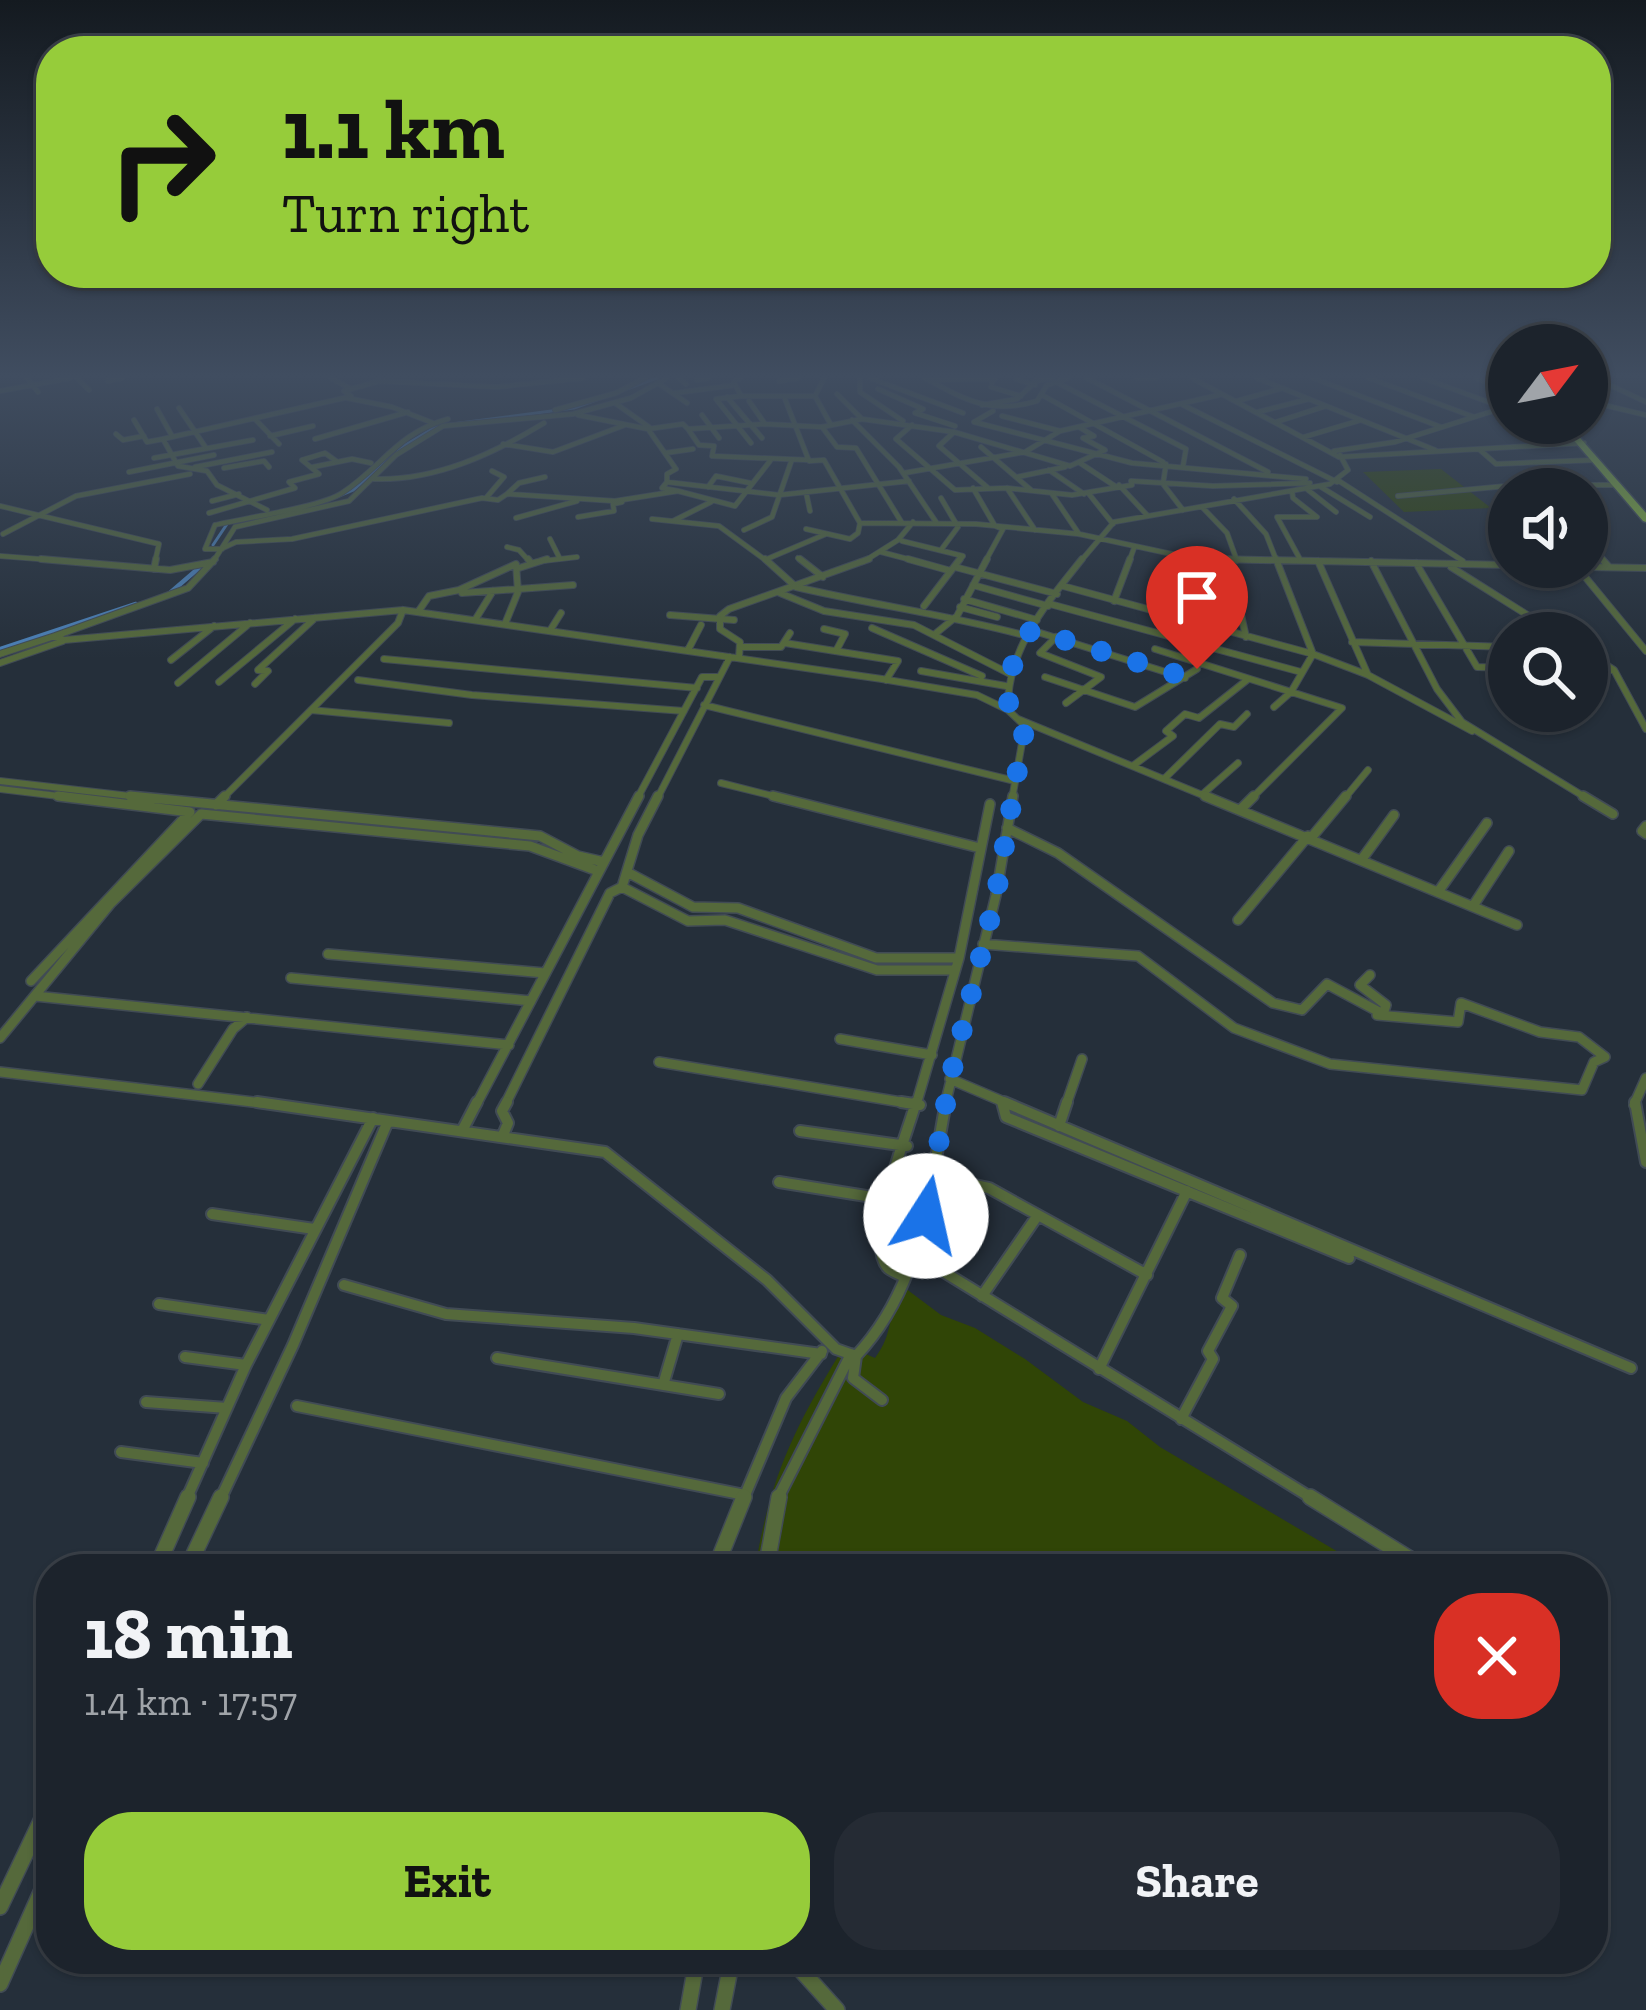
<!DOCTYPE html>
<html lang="en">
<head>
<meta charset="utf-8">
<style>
	body { margin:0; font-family:"Zilla Slab",serif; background:#252b34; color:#f1f3f6; height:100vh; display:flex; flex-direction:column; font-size:45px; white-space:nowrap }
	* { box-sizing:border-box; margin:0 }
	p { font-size:39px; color:#a0a4a9 }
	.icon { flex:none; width:66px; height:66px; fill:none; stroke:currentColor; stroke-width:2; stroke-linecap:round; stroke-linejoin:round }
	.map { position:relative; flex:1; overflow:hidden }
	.panel { position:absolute; left:36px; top:1554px; width:1572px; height:420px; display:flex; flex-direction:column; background:#1c232c; border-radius:48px; box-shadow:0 3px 9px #0004,0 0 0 3px #3a4048 }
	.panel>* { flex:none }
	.banner { position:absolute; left:36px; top:36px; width:1575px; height:252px; border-radius:48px; box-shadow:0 3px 9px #0004,0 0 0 3px #3a4048; background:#96cc3a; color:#111; overflow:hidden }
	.needle { width:78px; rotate:58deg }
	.buttons { position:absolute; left:1488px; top:324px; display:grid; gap:24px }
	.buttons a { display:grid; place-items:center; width:120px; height:120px; border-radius:50%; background:#1c232c; box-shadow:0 3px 9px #0004,0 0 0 3px #3a4048; font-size:60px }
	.pin { position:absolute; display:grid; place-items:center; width:102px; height:102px; color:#fff; margin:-123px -51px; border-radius:50% 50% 50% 0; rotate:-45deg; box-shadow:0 0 12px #0007 }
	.pin .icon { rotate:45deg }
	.me { position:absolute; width:132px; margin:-66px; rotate:10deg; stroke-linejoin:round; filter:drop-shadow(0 0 9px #0008) }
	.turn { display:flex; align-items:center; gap:42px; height:252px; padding:0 48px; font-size:54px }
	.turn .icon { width:156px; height:156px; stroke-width:2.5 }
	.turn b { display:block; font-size:84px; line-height:102px }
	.round { display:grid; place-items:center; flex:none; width:126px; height:126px; border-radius:48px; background:#252b34 }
	.head { display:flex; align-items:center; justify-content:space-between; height:204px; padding:0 48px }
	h1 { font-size:72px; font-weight:700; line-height:90px }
	.action { display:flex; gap:24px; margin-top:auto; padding:24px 48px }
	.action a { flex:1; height:138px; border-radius:48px; background:#96cc3a; color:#111; font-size:48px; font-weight:700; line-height:138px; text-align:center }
	.action a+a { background:#252b34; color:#f1f3f6 }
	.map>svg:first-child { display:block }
</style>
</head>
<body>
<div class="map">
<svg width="1646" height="2010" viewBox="0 0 1646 2010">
	<rect width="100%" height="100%" fill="#252f3a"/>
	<path fill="#304506" d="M 1441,469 L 1491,508 L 1404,512 L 1363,472 Z
		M 901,1285 L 941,1315 L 975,1328 L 1025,1359 L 1083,1402 L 1127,1421 L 1160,1447 L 1345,1556 L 1343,1569 L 755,1569 C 770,1476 796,1424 845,1345 L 875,1358 C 894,1333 888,1313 901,1285 Z"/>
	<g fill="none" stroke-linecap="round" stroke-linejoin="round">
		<path stroke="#4b80b6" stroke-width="3" d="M 322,503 L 353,490 L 407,444 L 437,426 L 574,408 L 657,378
			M 213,545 L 227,524"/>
		<path stroke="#4b80b6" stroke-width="4.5" d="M 171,592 L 200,567
			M 0,649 L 136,604"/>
		<g stroke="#414b55" stroke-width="6">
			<path id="minor-far4" d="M 27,378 L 38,392
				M 77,378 L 89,390
				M 331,378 L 351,389 L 379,381 L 497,387 L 583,378
				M 679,378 L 686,384
				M 740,378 L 734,382 L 741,396 L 716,399 L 751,443
				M 824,378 L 815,396 L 831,425
				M 860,378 L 860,392 L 903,421
				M 870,378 L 963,413
				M 925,378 C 965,400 991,415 1037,401 L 1047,385 L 1069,378
				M 1087,378 L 1268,472
				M 1136,378 L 1156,378
				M 1192,378 L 1339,457 L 1584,443
				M 1257,378 L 1435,450
				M 1313,378 L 1441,427
				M 1369,378 L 1474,417
				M 1423,378 L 1502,407
				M 1476,378 L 1509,390
				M 1595,378 L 1646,402
				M 1016,379 L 1035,385
				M 697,380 L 709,378
				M 930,380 L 995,379 L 992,383
				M 108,381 L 122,378
				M 779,381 L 799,378
				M 1056,382 L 1186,449 L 1183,466
				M 658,383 L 687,403
				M 991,387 L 1021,396
				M 878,389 L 923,409 L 915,413 L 955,426
				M 0,391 L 70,378
				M 675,393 L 735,385
				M 837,394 L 862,419
				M 1042,395 L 1163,462
				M 741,396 L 815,396
				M 727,397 L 762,438
				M 347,398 L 392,407 L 433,423
				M 785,399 L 809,461 L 824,460 L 860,523
				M 749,401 L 765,424
				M 1237,401 L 1283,388
				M 1587,401 L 1646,415
				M 615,403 L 649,427
				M 1181,404 L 1337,482
				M 982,405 L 1017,399 L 1036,381 L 1052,378
				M 179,408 L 206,448
				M 157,409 L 172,436
				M 555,410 L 616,393 L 645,378
				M 993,411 L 974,422 L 1132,463 L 1306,479
				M 1258,412 L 1309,399
				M 578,415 L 648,429 L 683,424 L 688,429 L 765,424 L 822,427 L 862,419 L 954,432 L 1070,466 L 1105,450 L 1083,438 L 1094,436 L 1079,427
				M 702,415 L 719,438
				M 1002,416 L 1060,431
				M 255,419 L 279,444
				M 134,420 L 147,442 L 163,439
				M 852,420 L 899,467 L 936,522
				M 1276,422 L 1326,406
				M 912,425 L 896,439 L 955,490 L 1007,488 L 1072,495 L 1132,485 L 1131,481 L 1213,486 L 1310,483
				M 822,427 L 837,447 L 856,448 L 902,523
				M 648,429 L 676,469 L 667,474 L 667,482 L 779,495 L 909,481
				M 688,429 L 699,445 L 714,446 L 712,456 L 809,460
				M 954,432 L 939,446 L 987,487
				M 116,434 L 123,440 L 144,436
				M 270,436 L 313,426
				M 1304,437 L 1361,420
				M 315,439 L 408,412
				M 503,444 L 553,452 L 625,425
				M 981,447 L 1031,490
				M 1480,450 L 1496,464 L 1595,460
				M 1334,451 L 1395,442 L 1509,406
				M 665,453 L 693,449
				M 154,458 L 253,440
				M 1080,463 L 1115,486
				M 1166,464 L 1163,484 L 1183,510
				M 195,467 L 272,452
				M 313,467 L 352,459 L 371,463
				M 224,468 L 264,461 L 269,467
				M 1049,470 L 1084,494
				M 129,472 L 214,455
				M 904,473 L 1025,452 L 1060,431 L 1219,395
				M 1017,477 L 1065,467
				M 374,479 C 435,481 493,454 544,423
				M 1339,481 L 1463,561
				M 1119,485 L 1147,515
				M 708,487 L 716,476 L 750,483
				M 1321,487 L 1370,517
				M 973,488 L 995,526 L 1003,529 L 985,562
				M 1007,488 L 1035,530
				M 1308,490 L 1336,512
				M 678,491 L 735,506 L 770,461
				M 1292,491 L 1293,498 L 1317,517 L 1277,517 L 1301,561
				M 806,492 L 810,511
				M 507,494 L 519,483 L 545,477
				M 1052,494 L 1079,534
				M 1089,494 L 1113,524
				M 1398,496 L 1517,485 L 1617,485
				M 486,498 L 504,477 L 492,471
				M 941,498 L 958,527 L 941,550
				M 1234,499 L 1266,534 L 1277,562
				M 212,501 L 239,494
				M 0,506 L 159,544 L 155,562
				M 1202,507 L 1227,533 L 1237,561
				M 267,510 L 217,485 L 207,471 L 178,466 L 163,439 L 344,398 L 351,396 L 344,391 L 351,389
				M 209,513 L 295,488 L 289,482 L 319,474 L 302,460 L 325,453 L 336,461
				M 578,517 L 614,511 L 613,504 L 622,502
				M 516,518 L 577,501
				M 652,519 L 719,526 L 768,562
				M 673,521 L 711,502
				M 860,523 L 976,524 L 1079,534 L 1195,559 L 1373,562
				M 806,529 L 850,539 L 858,533 L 860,523
				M 744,530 L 772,517 L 791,462
				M 3,534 L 76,496 L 190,474
				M 550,539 L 559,557
				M 902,541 L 963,556 L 958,562
				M 1587,542 L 1605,562
				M 507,547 L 519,550 L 530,562
				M 223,548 L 236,542 L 292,539 L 482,498 L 498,500 L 507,494 L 615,501 L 678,491 L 662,488 L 667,482
				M 222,549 L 205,549 L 215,525 C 244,518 321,507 342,493 C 382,467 397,433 448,419
				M 881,552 L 919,562
				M 0,556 L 78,562
				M 798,558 L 804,562
				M 767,559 L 826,534
				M 213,562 L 235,527 L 349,501 L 396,455 L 443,426 L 573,414 L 631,398 L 667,378
				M 534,562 L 577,557
				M 863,562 L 898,540 L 913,522
				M 1080,562 L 1114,522 L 1330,484 L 1348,470 L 1340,455
				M 1129,562 L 1134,548"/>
		</g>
		<g stroke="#414b55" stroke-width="8">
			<path id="minor-far3" d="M 41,559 L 170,570 L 213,562
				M 528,559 L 531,563
				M 765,559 L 795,586
				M 800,559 L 823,577
				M 908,559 L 951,571
				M 1216,559 L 1509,565
				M 1602,559 L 1609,567
				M 1229,560 L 1246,637
				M 1318,561 L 1368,675
				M 1371,561 L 1437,689 L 1462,722 L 1588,799
				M 1416,563 L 1477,667 L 1509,668
				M 955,567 L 1057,594
				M 1451,567 L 1556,633
				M 1577,567 L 1646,651
				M 1587,567 L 1646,568
				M 519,568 L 547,559
				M 154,569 L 156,559
				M 973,585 L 1048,606
				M 1063,586 L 1313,654 L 1368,675 L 1472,731
				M 796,587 C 873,605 950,615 1027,636
				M 462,593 L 573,585
				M 780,593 L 824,611 L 914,625 L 1010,674
				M 964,599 L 1037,620
				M 1114,601 L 1130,559
				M 1050,604 L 1301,672
				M 924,606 L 960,559
				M 960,607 L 997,617
				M 418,612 L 429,596 L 459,590 L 516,564 L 518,592 L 505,624
				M 670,615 L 734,620
				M 1177,617 L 1180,559
				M 475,620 L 493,591
				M 872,628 L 982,676
				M 551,629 L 561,613
				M 824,629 L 845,634 L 836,651
				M 1031,630 L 1185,678
				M 935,634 L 957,616 L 987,559
				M 55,636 L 188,588 L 215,559
				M 1056,637 L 1040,653 L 1101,677 L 1066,703
				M 1352,642 L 1509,647
				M 785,643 L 898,661 L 886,680
				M 741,647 L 781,647 L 790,633
				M 1155,649 L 1342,708 L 1251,799
				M 688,650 L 701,625
				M 1587,653 L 1614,670 L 1646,729
				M 0,654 L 55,636 L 64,640 L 403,610 L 882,679 L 977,695 L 1008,710
				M 739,658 L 740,642 L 720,629 L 720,616 L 729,609 L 869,559
				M 384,659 L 697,688
				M 171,660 L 214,626
				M 0,663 L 63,641
				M 1587,670 L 1612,670
				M 921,671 L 1006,686
				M 1045,677 L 1135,707 L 1197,669
				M 358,680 L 472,695 L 684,711
				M 219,682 L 295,619
				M 178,683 L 250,623
				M 255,684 L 268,671 L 258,670 L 315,618
				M 704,705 L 1015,781
				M 1274,707 L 1291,692 L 1313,654 L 1276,559
				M 311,710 L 449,723
				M 1018,719 L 1212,799
				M 1134,765 L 1173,736 L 1166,731 L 1185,714 L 1199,718 L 1247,680
				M 1165,778 L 1220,724 L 1234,727 L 1247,714
				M 0,781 L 156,799
				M 721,783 L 785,799
				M 0,789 L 83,799
				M 1204,793 L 1238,763
				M 222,799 L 398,623 L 403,610
				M 637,799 L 702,677 L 718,677
				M 657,799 L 730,657
				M 1012,799 L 1025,726 L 1008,710 C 1006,650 1046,604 1082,559
				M 1344,799 L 1368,770"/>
		</g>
		<g stroke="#414b55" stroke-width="12">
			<path id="minor-far2" d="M 130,796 L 540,836 L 578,856 L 604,862
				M 658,796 L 638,835 L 622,887 L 688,921 L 725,920 L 877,970 L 952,970
				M 773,796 L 980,848
				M 1205,796 L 1517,925
				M 1583,796 L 1613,814
				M 216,805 L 225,796
				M 1241,809 L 1254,796
				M 1646,826 L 1642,831 L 1646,834
				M 1007,828 L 1058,853 L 1273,1003 L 1302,1010 L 1327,984 L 1383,1014 L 1386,1005 L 1360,985 L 1370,975
				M 1311,838 L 1346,796
				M 1362,859 L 1394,815
				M 627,872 L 693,907 L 738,908 L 876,958 L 959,958
				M 1438,892 L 1487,823
				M 1473,906 L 1509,851
				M 1238,920 L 1308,836
				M 983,944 L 1138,956 L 1234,1028 L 1330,1064 L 1582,1090 L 1594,1062 L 1605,1057 L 1579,1037 L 1540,1032 L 1461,1003 L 1458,1022 L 1377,1015
				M 328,954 L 545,973
				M 291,978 L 531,1001
				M 31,981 L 190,812 L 58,796
				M 35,996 L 509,1045
				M 0,1038 L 111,903 L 201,814 L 530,846 L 598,871
				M 840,1039 L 932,1055
				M 659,1062 L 919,1105
				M 0,1072 L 278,1105
				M 950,1079 L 1011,1105
				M 198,1084 L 233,1029 L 247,1017
				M 476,1105 L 639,796
				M 505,1105 L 610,893 L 622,887
				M 916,1105 L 959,958 L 990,804
				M 945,1105 L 996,895 L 1013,796
				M 1066,1105 L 1082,1059
				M 1634,1105 L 1646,1078"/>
		</g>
		<g stroke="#414b55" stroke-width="14">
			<path id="minor-far1" d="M 257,1102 L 605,1152 L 767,1280 L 836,1349 L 856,1356 C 922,1286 929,1192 946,1102
				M 901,1102 L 920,1105
				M 1002,1102 L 1006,1117 L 1349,1258
				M 1004,1102 L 1631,1368
				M 1635,1102 L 1646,1162
				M 1059,1126 L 1067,1102
				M 463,1129 L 477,1102
				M 800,1131 L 907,1146
				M 503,1135 L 508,1123 L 502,1111 L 507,1102
				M 933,1176 L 989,1188 L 1147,1275
				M 779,1182 L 891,1200
				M 212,1214 L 314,1229
				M 918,1256 L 1315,1500
				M 905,1277 C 899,1274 893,1272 888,1268 C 863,1242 907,1135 916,1102
				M 344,1285 L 446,1314 L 634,1328 L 821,1354
				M 982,1296 L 1038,1215
				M 159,1304 L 269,1320
				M 856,1356 L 853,1378 L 882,1400
				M 185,1357 L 246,1365
				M 497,1358 L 719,1394
				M 1099,1369 L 1187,1191
				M 663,1385 L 678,1334
				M 146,1402 L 227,1408
				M 297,1406 L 745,1495
				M 1181,1419 L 1213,1359 L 1208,1351 L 1232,1306 L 1222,1298 L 1240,1255
				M 121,1452 L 203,1463
				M 186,1500 L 246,1365 L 373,1118
				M 220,1500 L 293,1345 L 388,1121
				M 743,1500 L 786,1398 L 822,1351
				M 777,1500 L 851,1354"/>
		</g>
		<g stroke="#414b55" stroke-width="18">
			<path id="minor" d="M 1310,1497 L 1426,1569
				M 156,1569 L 188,1497
				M 187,1569 L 221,1497
				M 715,1569 L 744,1497
				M 766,1569 L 779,1497
				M 0,1907 L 51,1800
				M 791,1959 L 837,2010
				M 0,1984 L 51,1870
				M 688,2010 L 697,1959
				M 722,2010 L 732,1959"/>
		</g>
		<g stroke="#414b55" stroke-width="3">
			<path id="highway" d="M 1559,423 L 1567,423 L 1646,513 L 1646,522 L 1643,521 Z"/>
		</g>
		<use href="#minor-far4" stroke="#55693b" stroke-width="4.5"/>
		<use href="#minor-far3" stroke="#55693b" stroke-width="6"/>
		<use href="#minor-far2" stroke="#55693b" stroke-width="9"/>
		<use href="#minor-far1" stroke="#55693b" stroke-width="10"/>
		<use href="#minor" stroke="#55693b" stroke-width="15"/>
		<use href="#highway" fill="#89b83b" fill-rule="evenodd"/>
	</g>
	<linearGradient id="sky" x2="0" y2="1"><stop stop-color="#141a20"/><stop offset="0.57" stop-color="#404d60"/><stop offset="1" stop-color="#404d60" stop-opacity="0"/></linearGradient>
	<rect width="1646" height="659" fill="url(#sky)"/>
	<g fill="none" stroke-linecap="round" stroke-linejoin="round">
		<path stroke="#1a73e8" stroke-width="21" stroke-dasharray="0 37.8" d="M 926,1216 L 950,1079 L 996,895 L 1025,727 C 991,698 1013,662 1031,630 L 1186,677 L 1197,669"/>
	</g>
</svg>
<div class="buttons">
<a><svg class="needle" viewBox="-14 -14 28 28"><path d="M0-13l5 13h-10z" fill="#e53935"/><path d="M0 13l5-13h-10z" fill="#a0a4a9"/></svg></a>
<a><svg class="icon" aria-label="sound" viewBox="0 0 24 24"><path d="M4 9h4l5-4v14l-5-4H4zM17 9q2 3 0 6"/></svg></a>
<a><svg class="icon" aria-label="search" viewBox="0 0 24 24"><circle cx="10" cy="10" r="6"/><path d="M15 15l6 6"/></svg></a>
</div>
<div class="pin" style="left:1197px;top:669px;background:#d93025"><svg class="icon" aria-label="arrive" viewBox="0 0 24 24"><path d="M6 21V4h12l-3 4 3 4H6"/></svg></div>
<svg class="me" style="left:926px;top:1216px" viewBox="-20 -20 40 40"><circle r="19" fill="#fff"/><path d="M0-13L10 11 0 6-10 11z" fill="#1a73e8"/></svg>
<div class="banner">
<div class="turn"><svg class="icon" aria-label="right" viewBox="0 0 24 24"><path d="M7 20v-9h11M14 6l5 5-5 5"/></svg><div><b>1.1 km</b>Turn right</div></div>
</div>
<section class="panel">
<div class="head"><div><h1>18 min</h1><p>1.4 km · 17:57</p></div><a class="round" style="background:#d93025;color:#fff"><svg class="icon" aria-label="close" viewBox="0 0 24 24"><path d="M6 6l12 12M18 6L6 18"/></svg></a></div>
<div class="action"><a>Exit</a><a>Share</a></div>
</section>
</div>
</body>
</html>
